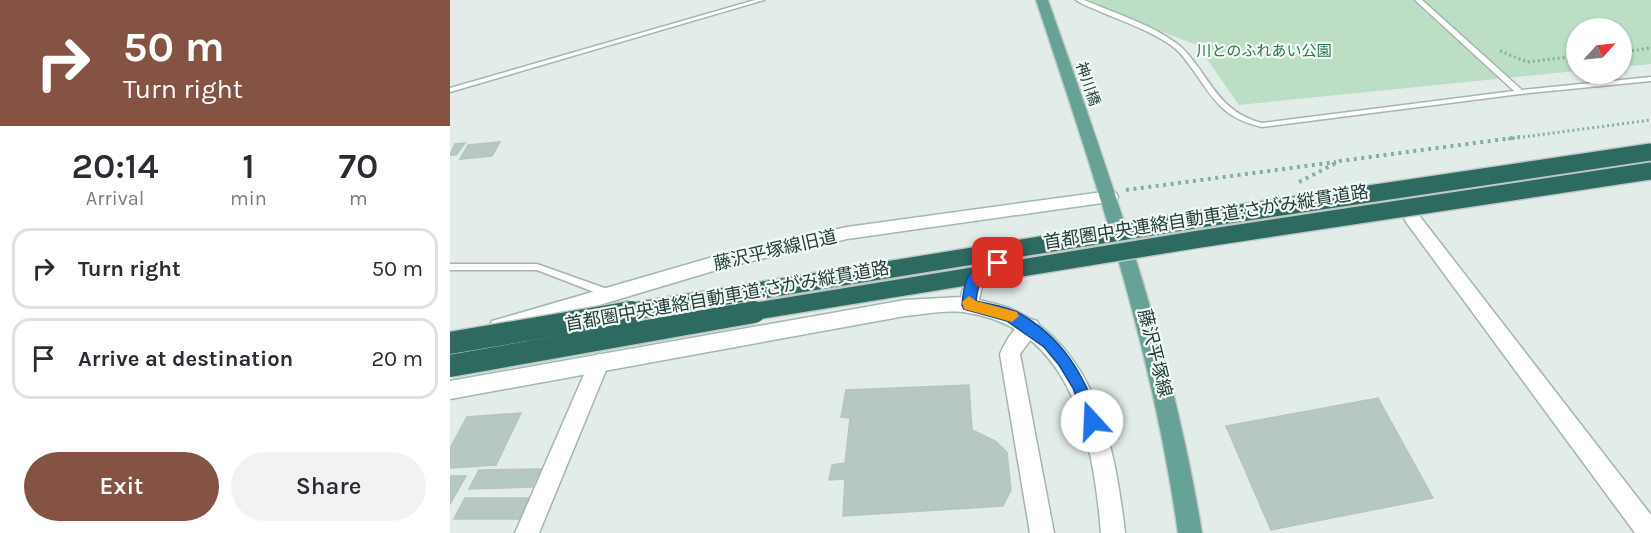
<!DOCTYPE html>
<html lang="en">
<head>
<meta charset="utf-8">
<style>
	body { margin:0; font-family:Karla,"Noto Sans JP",sans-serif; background:#f2f2f3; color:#2b2b33; height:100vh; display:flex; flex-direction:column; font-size:22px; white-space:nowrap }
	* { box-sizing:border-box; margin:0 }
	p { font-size:20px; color:#7c7c81 }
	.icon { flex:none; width:33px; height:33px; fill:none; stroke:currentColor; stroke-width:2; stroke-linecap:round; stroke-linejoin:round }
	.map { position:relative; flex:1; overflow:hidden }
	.side { display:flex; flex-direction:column; background:#fff; width:450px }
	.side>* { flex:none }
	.guide { background:#855344; color:#fff; overflow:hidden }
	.needle { width:39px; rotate:63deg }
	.controls { position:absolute; left:1116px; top:18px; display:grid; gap:12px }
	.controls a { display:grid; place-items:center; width:66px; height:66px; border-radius:50%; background:#fff; box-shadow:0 2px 4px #0004; font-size:30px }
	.pin { position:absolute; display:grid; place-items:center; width:51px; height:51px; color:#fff; margin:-26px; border-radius:12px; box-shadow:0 3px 9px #0006 }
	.me { position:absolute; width:66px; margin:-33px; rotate:340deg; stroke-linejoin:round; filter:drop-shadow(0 0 4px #0008) }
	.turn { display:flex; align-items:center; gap:21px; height:126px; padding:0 24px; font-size:27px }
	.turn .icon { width:78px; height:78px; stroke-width:2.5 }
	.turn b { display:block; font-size:42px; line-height:51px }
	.eta { display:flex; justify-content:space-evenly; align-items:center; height:102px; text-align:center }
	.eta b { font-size:36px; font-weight:600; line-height:42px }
	.cta { display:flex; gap:12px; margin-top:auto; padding:12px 24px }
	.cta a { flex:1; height:69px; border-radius:36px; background:#855344; color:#fff; font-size:24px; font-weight:600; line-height:69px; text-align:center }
	.cta a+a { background:#f2f2f3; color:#2b2b33 }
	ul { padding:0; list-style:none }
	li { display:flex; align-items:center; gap:18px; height:81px; margin:0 12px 9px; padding:0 12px; border:3px solid #e1e1e2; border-radius:18px }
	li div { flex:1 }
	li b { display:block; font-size:22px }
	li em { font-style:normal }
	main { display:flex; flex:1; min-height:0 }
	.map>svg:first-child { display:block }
</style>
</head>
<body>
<main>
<section class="side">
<div class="guide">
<div class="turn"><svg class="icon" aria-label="right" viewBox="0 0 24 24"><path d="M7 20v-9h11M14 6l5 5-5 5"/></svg><div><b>50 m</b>Turn right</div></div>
</div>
<div class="eta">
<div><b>20:14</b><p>Arrival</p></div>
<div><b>1</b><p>min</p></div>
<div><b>70</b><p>m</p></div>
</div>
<ul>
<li><svg class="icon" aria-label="right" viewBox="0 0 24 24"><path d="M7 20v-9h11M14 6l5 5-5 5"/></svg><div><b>Turn right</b></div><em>50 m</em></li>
<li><svg class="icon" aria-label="arrive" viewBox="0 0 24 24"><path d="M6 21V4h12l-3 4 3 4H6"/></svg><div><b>Arrive at destination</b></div><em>20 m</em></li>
</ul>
<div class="cta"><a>Exit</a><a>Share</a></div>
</section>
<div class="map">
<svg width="1201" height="533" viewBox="0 0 1201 533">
	<rect width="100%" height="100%" fill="#e2ece8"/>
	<path fill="#bbdec5" d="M 639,0 L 1201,0 L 1201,64 L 1172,67 L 1172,28 L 1126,28 L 1126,71 L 789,105 L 747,45 L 670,16 Z"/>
	<path fill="#b7c7c1" stroke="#b4c6bf" stroke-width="1.5" d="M 50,142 L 42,156 L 10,159 L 18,145 Z
		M 15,143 L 6,155 L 0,155 L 5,144 Z
		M 519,385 L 522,430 L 545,441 L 557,452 L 561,490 L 553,506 L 393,516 L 395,479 L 379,480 L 382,465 L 395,463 L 400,418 L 391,417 L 396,390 Z
		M 928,398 L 983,498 L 821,530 L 776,426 Z
		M 71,413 L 46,465 L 0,468 L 0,448 L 17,417 Z
		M 91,469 L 82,487 L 19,489 L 29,470 Z
		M 0,476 L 16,476 L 0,504 Z
		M 15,498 L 79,498 L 69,519 L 4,519 Z"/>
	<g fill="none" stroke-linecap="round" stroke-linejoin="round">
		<g stroke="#a5b4af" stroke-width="3">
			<path id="lane" d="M 305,0 L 314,0 L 0,92 L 0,88 Z
				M 626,0 L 634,0 C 664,13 700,24 726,43 C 735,49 741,58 748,67 C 766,93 779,115 812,123 L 1064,91 L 965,0 L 972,0 L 1072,90 L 1201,77 L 1201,81 L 1070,94 L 812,127 C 773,118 765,101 743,70 C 737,62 731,52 722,46 C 701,31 675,22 651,12 C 643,8 633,5 626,0 Z
				M 0,264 L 87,264 L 160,290 L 162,293 L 160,296 L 157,297 L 87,270 L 0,270 Z"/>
		</g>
		<g stroke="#a5b4af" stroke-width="3">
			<path id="street" d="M 962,212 L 968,214 L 1201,515 L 1201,533 L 1185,533 L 956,222 L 954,218 L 956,214 Z
				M 580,319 L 587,321 L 590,327 L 570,354 L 604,533 L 580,533 L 550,354 C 556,340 565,324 580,319 Z
				M 149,354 L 156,357 L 159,363 L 89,533 L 65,533 L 139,363 L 142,357 Z"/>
		</g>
		<g stroke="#a0b8b1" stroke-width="3">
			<path id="secondary" d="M 1004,186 L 1012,192 L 1010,196 L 758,232 L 749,226 L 758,220 Z
				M 660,191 L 666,193 L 668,197 L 666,201 L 397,239 L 280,266 L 49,335 L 42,333 L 39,327 L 42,321 L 49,319 L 280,252 L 397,227 Z
				M 641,238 L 647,240 L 650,245 L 647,250 L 546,271 L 533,282 L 529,300 C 540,303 554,305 564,310 C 647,349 666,451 675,533 L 651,533 C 644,445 624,330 519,313 C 498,309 476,314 455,316 L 0,399 L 0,381 L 455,300 L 511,297 C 515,274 526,263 548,256 Z"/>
		</g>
		<g stroke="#c1c9c7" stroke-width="3">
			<path id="primary" d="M 586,0 L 598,0 C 660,177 722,347 752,533 L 728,533 C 702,347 645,178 586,0 Z"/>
		</g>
		<path stroke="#82b0a3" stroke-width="3" stroke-dasharray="2 3" stroke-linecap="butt" d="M 1050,51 L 1077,62 L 1126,56
			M 1172,52 L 1201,48
			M 1058,139 L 1201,120"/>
		<path stroke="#82b0a3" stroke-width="4" stroke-dasharray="3 4.5" stroke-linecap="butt" d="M 849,182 L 890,161 L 1070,137
			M 676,190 L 886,162"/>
		<use href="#lane" fill="#fff" fill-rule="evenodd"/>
		<use href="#street" fill="#fff" fill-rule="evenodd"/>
		<use href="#secondary" fill="#fff" fill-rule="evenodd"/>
		<use href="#primary" fill="#66a295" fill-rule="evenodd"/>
		<g stroke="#c1c9c7" stroke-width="20" stroke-linecap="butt">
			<path id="highway-bridge-far1" d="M 172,313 L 750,219 L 1201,152
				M 295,313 L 750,239 L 1201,171"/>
		</g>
		<g stroke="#c1c9c7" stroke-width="25" stroke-linecap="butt">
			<path id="highway-bridge" d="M 0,343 L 181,312
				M 0,366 L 304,312"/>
		</g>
		<use href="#highway-bridge-far1" stroke="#2d6a60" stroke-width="17"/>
		<use href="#highway-bridge" stroke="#2d6a60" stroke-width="22"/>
	</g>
	<path fill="#1a73e8" stroke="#114b97" stroke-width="1.5" d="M 548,258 L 555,263 L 553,267 C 533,274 528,281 526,301 C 539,304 555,306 567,312 C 613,337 633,374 651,421 L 648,426 L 642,428 L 637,426 L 623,388 L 609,365 L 594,347 L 557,321 L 514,309 L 512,305 C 515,275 518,267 548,258 Z"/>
	<path fill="#f59e0b" d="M 519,296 L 526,301 L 567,312 L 569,316 L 562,322 L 514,309 L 512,302 Z"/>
	<g text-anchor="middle" stroke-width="4.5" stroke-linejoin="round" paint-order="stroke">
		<g font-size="15" fill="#2b754a" stroke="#f3f9f6">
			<text x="814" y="56">川とのふれあい公園</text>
		</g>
		<g font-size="15" fill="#223e37" stroke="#f3f9f6">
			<text transform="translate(638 84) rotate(71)" y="5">神川橋</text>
		</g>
		<g font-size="18" fill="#223e37" stroke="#f3f9f6">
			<text transform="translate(756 217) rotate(-9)" y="6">首都圏中央連絡自動車道;さがみ縦貫道路</text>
			<text transform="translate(325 250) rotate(-13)" y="6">藤沢平塚線旧道</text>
			<text transform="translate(277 296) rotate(-10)" y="6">首都圏中央連絡自動車道;さがみ縦貫道路</text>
			<text transform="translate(705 353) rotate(76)" y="6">藤沢平塚線</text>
		</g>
	</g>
</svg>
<div class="controls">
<a><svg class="needle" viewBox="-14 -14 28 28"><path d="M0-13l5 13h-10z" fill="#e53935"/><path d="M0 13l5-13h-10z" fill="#7c7c81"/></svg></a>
</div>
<div class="pin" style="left:548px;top:263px;background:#d93025"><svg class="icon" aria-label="arrive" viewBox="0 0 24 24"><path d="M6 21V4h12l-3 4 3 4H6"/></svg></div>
<svg class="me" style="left:642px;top:421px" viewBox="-20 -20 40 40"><circle r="19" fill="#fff"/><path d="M0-13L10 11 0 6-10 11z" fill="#1a73e8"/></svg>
</div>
</main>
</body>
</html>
